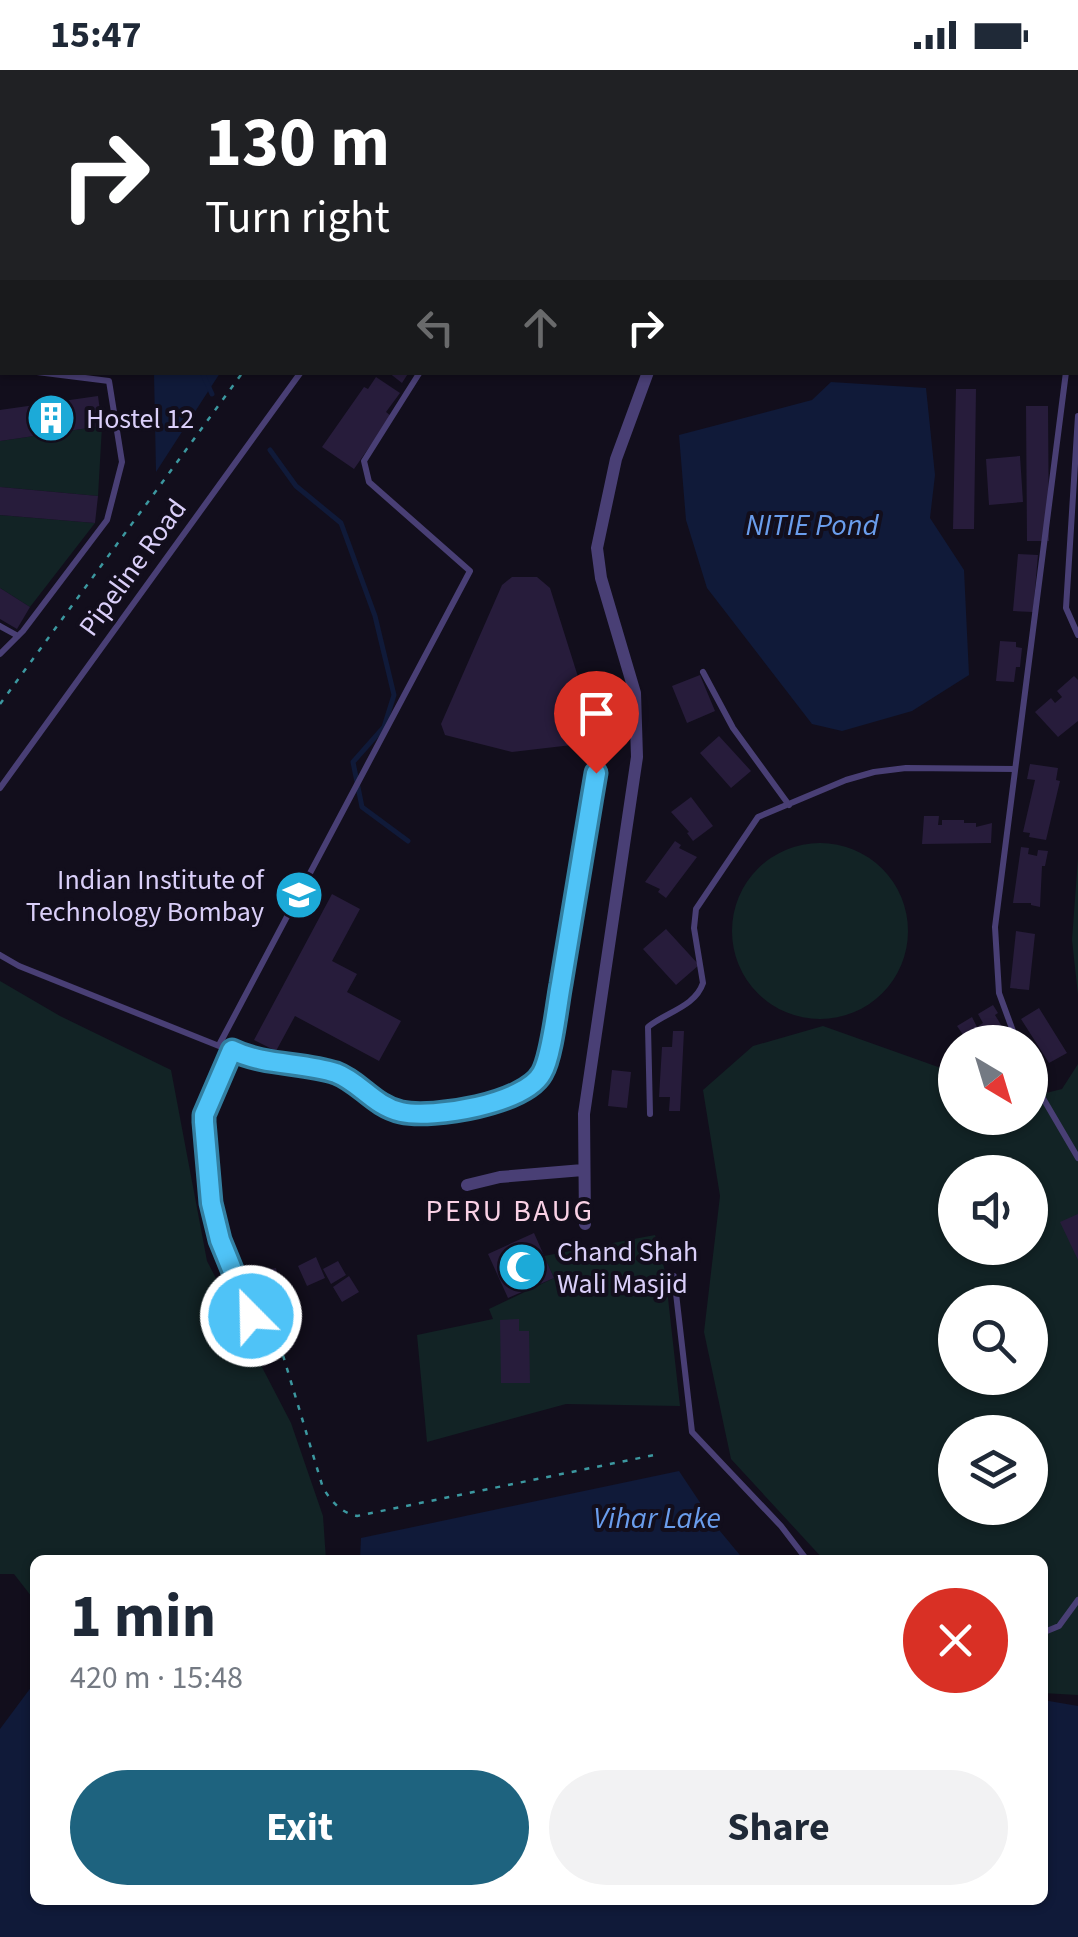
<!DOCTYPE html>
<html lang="en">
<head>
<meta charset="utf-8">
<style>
	body { margin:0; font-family:"Source Sans 3",sans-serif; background:#f2f2f3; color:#1f2937; height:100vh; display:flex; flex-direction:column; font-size:38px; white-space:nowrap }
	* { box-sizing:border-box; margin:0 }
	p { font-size:32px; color:#747a83 }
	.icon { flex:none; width:55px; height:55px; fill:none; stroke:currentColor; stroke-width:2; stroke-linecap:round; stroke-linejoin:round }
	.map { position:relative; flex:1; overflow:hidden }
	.side { position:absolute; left:30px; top:1485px; width:1018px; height:350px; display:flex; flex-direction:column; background:#fff; border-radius:15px; box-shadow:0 2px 8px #0004 }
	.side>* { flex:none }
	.hud { position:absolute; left:0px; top:0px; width:1080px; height:305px; box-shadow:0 2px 8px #0004; background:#202124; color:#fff; overflow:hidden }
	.needle { width:65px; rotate:142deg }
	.controls { position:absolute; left:938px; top:955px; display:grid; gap:20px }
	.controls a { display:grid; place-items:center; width:110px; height:110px; border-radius:50%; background:#fff; box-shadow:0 2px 8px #0004; font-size:50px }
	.pin { position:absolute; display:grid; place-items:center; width:85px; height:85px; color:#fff; margin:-102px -42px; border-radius:50% 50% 50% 0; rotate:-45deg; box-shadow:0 0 10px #0007 }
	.pin .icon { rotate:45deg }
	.me { position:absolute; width:110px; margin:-55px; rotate:337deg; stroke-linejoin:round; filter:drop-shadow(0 0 8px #0008) }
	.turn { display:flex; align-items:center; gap:35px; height:210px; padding:0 40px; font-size:45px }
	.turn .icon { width:130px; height:130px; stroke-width:2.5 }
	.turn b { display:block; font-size:70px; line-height:85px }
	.lanes { display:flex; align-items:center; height:95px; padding:0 40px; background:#0003; justify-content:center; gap:50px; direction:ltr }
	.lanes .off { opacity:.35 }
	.round { display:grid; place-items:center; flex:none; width:105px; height:105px; border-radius:52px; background:#f2f2f3 }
	.head { display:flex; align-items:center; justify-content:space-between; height:170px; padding:0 40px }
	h1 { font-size:60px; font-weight:700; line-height:75px }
	.primary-button { display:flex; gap:20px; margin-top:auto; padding:20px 40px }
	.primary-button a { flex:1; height:115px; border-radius:60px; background:#1e637f; color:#fff; font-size:40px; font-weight:700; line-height:115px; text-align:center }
	.primary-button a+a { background:#f2f2f3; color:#1f2937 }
	.status { display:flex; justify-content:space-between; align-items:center; height:70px; padding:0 50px; background:#fff; direction:ltr }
	.status svg { height:28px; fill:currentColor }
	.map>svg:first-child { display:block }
</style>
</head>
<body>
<div class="status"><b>15:47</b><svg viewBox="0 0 49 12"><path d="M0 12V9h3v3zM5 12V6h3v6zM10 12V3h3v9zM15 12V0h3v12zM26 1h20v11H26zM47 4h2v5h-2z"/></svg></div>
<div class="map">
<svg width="1078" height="1867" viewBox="0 0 1078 1867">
	<rect width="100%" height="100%" fill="#120e1c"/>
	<path fill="#122325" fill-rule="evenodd" d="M 102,356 L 98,426 L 0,417 L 0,371 Z
		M 0,445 L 95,453 L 30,537 L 0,518 Z
		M732 861a88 88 0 1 1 176 0a88 88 0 1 1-176 0Z
		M 1078,788 L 1078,925 L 1072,870 Z
		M 0,911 L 60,946 L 171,1000 L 207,1191 L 291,1353 L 323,1446 L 326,1490 L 35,1490 L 35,1531 L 14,1504 L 0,1504 Z
		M 823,956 L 955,1003 L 955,1048 L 1030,1048 L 1030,1027 L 1062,1019 L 1078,994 L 1078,1625 L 1043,1623 L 1042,1490 L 824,1490 L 731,1389 L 704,1262 L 720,1126 L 703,1020 L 753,976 ZM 955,1102 L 1030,1102 L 1030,1178 L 955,1178 ZM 955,1232 L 1030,1232 L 1030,1308 L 955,1308 ZM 955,1362 L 1030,1362 L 1030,1438 L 955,1438 Z
		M 655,1165 L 665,1201 L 680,1336 L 566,1334 L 427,1372 L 417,1265 L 493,1249 L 489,1239 L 554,1208 L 544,1186 Z"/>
	<path fill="#101a39" d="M 0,0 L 361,0 L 363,2 L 2,2 L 2,34 Z
		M 154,303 L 220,303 L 156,402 Z
		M 831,312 L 926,318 L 935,405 L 930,448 L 964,500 L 969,605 L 912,641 L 842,661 L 812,654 L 707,518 L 686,450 L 679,365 L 812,330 Z
		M 679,1401 L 715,1455 L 744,1490 L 360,1490 L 361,1468 Z
		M 35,1612 L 35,1830 L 1042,1830 L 1043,1630 L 1078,1636 L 1078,1867 L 0,1867 L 0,1659 Z"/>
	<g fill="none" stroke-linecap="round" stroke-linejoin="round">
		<path stroke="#101a39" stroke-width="5" d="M 202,302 L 212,324
			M 270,380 L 296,416 L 341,453 L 375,546 L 394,625 L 384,657 L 353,692 L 362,737 L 408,771"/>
	</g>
	<path fill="#271c3b" d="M 388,302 L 409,302 L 402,313 Z
		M 376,307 L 400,323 L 386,342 L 391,346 L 354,399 L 322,377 L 364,317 L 368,319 Z
		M 956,319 L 976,319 L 974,459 L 953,459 Z
		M 98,326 L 102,356 L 0,371 L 0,340 Z
		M 1026,336 L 1048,336 L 1049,471 L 1027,471 Z
		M 1020,386 L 1023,432 L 989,435 L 986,389 Z
		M 0,417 L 98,426 L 95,453 L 0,445 Z
		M 1018,484 L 1038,485 L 1033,542 L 1013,541 Z
		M 512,507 L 537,507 L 550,518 L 597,667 L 589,673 L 512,682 L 445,665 L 441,654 L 502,515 Z
		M 0,518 L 30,537 L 17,559 L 0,549 Z
		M 1000,571 L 1016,572 L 1016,577 L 1022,578 L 1020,597 L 1016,597 L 1014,612 L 996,611 Z
		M 700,605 L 715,641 L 687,653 L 672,616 Z
		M 1074,606 L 1078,610 L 1078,651 L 1058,667 L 1035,642 L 1051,628 L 1055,633 L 1062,627 L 1057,621 Z
		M 719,666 L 751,701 L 731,718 L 700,683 Z
		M 1030,694 L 1058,698 L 1056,710 L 1060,711 L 1046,770 L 1029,767 L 1030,763 L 1023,762 L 1035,710 L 1027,709 Z
		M 691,727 L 713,756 L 693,771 L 687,763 L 689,762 L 671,742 Z
		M 924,746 L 939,746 L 938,755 L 942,755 L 942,750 L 964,750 L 964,753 L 976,753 L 976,757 L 992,753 L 991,773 L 922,774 Z
		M 675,771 L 681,775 L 679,778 L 697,787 L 666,828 L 658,822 L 660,819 L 645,812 Z
		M 1021,777 L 1029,778 L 1028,784 L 1037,786 L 1038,780 L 1048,781 L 1045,796 L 1042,796 L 1040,837 L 1031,835 L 1031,833 L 1013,833 Z
		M 332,824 L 360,839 L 332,891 L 357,904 L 347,922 L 401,951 L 379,991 L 295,946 L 276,981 L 254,970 Z
		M 666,859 L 699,895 L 676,915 L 643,879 Z
		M 1016,861 L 1035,864 L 1029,920 L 1010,918 Z
		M 993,935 L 998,943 L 995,945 L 1006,963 L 999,967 L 1002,972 L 968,972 L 957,956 L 972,947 L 977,957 L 983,953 L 978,944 Z
		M 1039,938 L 1067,983 L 1049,993 L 1021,949 Z
		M 673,961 L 684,961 L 680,1041 L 669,1041 L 670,1027 L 659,1027 L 662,977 L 672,977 Z
		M 612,1000 L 631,1002 L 627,1038 L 608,1036 Z
		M 1078,1144 L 1078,1190 L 1060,1152 Z
		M 534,1163 L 554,1208 L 508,1228 L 488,1184 Z
		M 316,1187 L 325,1208 L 307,1216 L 298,1196 Z
		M 338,1191 L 346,1205 L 331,1214 L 323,1199 Z
		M 276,1198 L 279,1212 L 263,1216 L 260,1201 Z
		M 349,1206 L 359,1222 L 342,1232 L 333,1217 Z
		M 519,1249 L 519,1261 L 529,1261 L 530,1313 L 501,1313 L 500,1250 Z"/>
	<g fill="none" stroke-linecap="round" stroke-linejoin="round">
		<path stroke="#3c98a0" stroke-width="2.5" stroke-dasharray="5 8" stroke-linecap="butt" d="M 457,2 L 459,0
			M 0,634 L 243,302
			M 259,1255 L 282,1282 L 323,1418 C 332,1432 340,1442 357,1446 L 659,1384"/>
		<path stroke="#493f75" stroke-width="6" d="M 1078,0 L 1078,1
			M 519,2 L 521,0
			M 0,298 L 2,299
			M 1078,346 L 1066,538 L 1078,565
			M 0,556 L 18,566
			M 0,584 L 23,561 L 107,450 L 122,392 L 109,311 L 37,302
			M 703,602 L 733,658 L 789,735
			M 0,718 L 301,302
			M 0,885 L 19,896 L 249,988 L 331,1002 L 344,1007 L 375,1031 L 397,1041 L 425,1046 L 515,1027 L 542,1005 L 553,957 L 597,703
			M 1017,972 L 999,923 L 995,857 L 1066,302
			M 219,975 L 470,501 L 369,412 L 364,391 L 420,302
			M 232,980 L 203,1052 L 211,1133 L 219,1170 L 251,1246
			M 1030,1006 L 1078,1088
			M 650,1044 L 648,957 C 666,942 695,937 703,913 L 694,858 L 696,839 L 758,747 L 846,710 L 874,702 L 906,698 L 1015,699
			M 674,1206 L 692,1362 L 781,1456 L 807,1490
			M 1042,1563 L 1059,1556 L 1078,1530"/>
		<path stroke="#493f75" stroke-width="12" d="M 740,2 L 740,0
			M 467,1115 L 500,1107 L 583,1100
			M 585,1154 L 584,1044 L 637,687 L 635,623 L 601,508 L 597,478 L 616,389 L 648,302"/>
	</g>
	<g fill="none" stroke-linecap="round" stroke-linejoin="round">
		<g stroke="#337fa1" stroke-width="25">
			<path id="route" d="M 251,1246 L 220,1170 L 211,1133 L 204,1052 L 204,1045 L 232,980 C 265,996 302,992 336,1003 C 360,1012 374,1036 401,1042 C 433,1049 525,1034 542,1003 C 552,986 557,935 561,914 C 573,843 584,773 596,703"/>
		</g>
		<use href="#route" stroke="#4fc3f7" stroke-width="18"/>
	</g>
	<defs>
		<g id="building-disc" transform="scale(2.5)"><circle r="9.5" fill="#1caad8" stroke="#120e1c"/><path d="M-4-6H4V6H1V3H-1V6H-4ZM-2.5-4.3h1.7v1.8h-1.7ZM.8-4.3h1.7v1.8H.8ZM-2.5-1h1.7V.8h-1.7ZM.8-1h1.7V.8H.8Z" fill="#fff"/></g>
		<g id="university-disc" transform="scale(2.5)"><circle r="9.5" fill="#1caad8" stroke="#120e1c"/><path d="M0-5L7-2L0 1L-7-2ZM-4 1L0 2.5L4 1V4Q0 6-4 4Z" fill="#fff"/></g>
		<g id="mosque-disc" transform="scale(2.5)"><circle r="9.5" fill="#1caad8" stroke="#120e1c"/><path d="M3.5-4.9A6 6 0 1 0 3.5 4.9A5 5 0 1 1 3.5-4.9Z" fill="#fff"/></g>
	</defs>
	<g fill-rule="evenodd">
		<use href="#building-disc" x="51" y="348"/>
		<use href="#university-disc" x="299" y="825"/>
		<use href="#mosque-disc" x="522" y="1197"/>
	</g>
	<g text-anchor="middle" stroke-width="8" stroke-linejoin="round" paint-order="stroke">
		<g font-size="28" fill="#dacff9" stroke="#120e1c" text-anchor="start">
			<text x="86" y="358">Hostel 12</text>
			<text x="264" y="819" text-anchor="end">Indian Institute of<tspan x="264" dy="32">Technology Bombay</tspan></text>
			<text x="557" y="1191">Chand Shah<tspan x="557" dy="32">Wali Masjid</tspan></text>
		</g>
		<g font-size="28" fill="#dacff9" stroke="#120e1c">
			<text transform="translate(132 497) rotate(-54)" y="10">Pipeline Road</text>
		</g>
		<g font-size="30" font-style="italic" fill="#6a9dec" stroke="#120e1c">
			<text x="812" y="465">NITIE Pond</text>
			<text x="657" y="1458">Vihar Lake</text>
		</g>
		<g font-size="30" letter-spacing="2.5" fill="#f9d1e5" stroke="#120e1c">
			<text x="510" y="1151">PERU BAUG</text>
		</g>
	</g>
</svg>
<div class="controls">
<a><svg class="needle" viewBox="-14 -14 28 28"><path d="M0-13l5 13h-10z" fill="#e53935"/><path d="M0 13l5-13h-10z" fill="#747a83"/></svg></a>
<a><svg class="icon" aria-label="sound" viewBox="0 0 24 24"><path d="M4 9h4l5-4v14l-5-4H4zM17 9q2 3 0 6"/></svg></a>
<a><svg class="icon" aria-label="search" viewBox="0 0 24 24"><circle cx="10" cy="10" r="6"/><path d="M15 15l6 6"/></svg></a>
<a><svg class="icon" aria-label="layers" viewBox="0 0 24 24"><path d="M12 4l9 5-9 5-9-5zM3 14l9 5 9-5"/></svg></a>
</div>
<div class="pin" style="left:596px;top:703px;background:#d93025"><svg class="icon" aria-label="arrive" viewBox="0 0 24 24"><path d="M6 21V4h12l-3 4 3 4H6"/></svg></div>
<svg class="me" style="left:251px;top:1246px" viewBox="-20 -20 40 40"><circle r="17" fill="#4fc3f7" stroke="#fff" stroke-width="3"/><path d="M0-11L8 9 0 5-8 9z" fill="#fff"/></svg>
<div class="hud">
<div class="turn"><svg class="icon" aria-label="right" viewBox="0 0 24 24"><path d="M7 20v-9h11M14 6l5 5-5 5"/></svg><div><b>130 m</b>Turn right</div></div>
<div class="lanes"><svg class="icon off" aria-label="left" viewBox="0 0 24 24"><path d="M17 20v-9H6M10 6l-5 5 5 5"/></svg><svg class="icon off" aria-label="ahead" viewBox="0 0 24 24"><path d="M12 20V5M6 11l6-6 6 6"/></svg><svg class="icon" aria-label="right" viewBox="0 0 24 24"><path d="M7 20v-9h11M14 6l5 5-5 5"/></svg></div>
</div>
<section class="side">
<div class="head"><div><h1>1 min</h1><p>420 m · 15:48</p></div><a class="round" style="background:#d93025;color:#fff"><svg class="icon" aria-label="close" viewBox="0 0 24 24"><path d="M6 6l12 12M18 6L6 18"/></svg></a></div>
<div class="primary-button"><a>Exit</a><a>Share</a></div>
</section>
</div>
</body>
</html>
